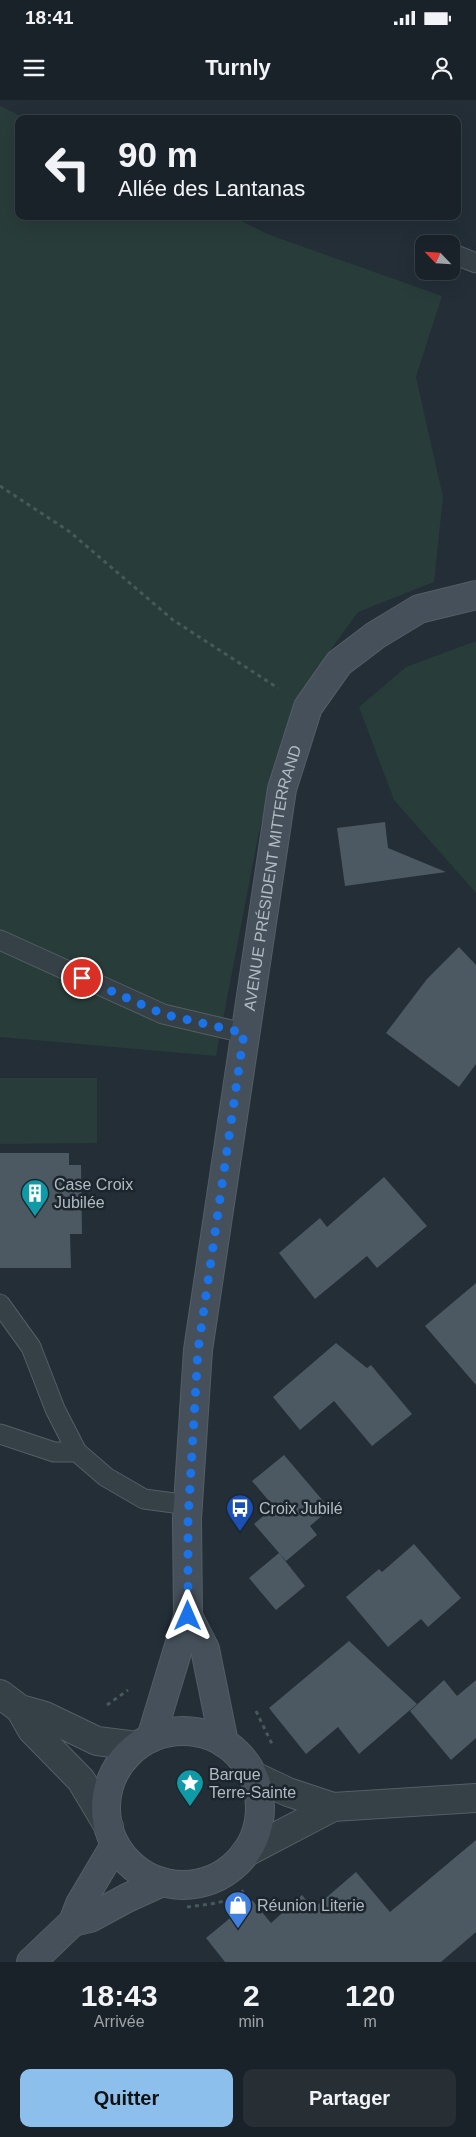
<!DOCTYPE html>
<html lang="fr">
<head>
<meta charset="utf-8">
<style>
	body { margin:0; font-family:Helvetica,sans-serif; background:#272f35; color:#f1f3f6; height:100vh; display:flex; flex-direction:column; font-size:19px; white-space:nowrap }
	* { box-sizing:border-box; margin:0 }
	p { font-size:16px; color:#9fa4a8 }
	.icon { flex:none; width:28px; height:28px; fill:none; stroke:currentColor; stroke-width:2; stroke-linecap:round; stroke-linejoin:round }
	.map { position:relative; height:1862px; overflow:hidden }
	.panel { display:flex; flex-direction:column; background:#1a2229; flex:1 }
	.panel>* { flex:none }
	.guide { position:absolute; left:15px; top:15px; width:446px; height:105px; border-radius:10px; box-shadow:0 5px 20px #0002,0 0 0 1px #383f46; background:#1a2229; color:#f1f3f6; overflow:hidden }
	.needle { width:32px; rotate:295deg }
	.tools { position:absolute; left:415px; top:135px; display:grid; gap:10px }
	.tools a { display:grid; place-items:center; width:45px; height:45px; border-radius:10px; background:#1a2229; box-shadow:0 5px 20px #0002,0 0 0 1px #383f46; font-size:25px }
	.pin { position:absolute; display:grid; place-items:center; width:42px; height:42px; color:#fff; margin:-21px; border:2px solid #fff; border-radius:50%; box-shadow:0 1px 5px #0007 }
	.me { position:absolute; width:55px; margin:-28px; rotate:0deg; stroke-linejoin:round; filter:drop-shadow(0 0 4px #0008) }
	.turn { display:flex; align-items:center; gap:18px; height:105px; padding:0 20px; font-size:22px }
	.turn .icon { width:65px; height:65px; stroke-width:2.5 }
	.turn b { display:block; font-size:35px; line-height:42px }
	.eta { display:flex; justify-content:space-evenly; align-items:center; height:85px; text-align:center }
	.eta b { font-size:30px; font-weight:700; line-height:35px }
	.cta { display:flex; gap:10px; margin-top:auto; padding:10px 20px }
	.cta a { flex:1; height:58px; border-radius:10px; background:#8dbfed; color:#111; font-size:20px; font-weight:700; line-height:58px; text-align:center }
	.cta a+a { background:#272f35; color:#f1f3f6 }
	.status { display:flex; justify-content:space-between; align-items:center; height:35px; padding:0 25px; background:#1a2229; direction:ltr }
	.status svg { height:14px; fill:currentColor }
	header { display:flex; justify-content:space-between; align-items:center; height:65px; padding:0 20px; background:#1a2229; font-size:22px; font-weight:700 }
	.map>svg:first-child { display:block }
</style>
</head>
<body>
<div class="status"><b>18:41</b><svg viewBox="0 0 49 12"><path d="M0 12V9h3v3zM5 12V6h3v6zM10 12V3h3v9zM15 12V0h3v12zM26 1h20v11H26zM47 4h2v5h-2z"/></svg></div>
<header><svg class="icon" aria-label="menu" viewBox="0 0 24 24"><path d="M4 6h16M4 12h16M4 18h16"/></svg>Turnly<svg class="icon" aria-label="person" viewBox="0 0 24 24"><circle cx="12" cy="8" r="4"/><path d="M4 21q1-7 8-7t8 7"/></svg></header>
<div class="map">
<svg width="476" height="1862" viewBox="0 0 476 1862">
	<rect width="100%" height="100%" fill="#232e37"/>
	<path fill="#283c3a" d="M 0,6 L 27,19 L 19,19 L 19,116 L 231,116 L 270,135 L 442,196 L 416,277 L 443,397 L 434,482 L 358,512 L 295,599 L 259,732 L 216,956 L 0,937 Z
		M 476,541 L 476,793 L 394,700 L 359,607 L 406,567 Z
		M 0,978 L 97,978 L 97,1043 L 0,1044 Z"/>
	<path fill="#4c5962" d="M 385,722 L 388,748 L 446,772 L 345,786 L 337,728 Z
		M 459,847 L 476,865 L 476,964 L 459,987 L 386,933 L 427,879 Z
		M 0,1053 L 69,1053 L 69,1065 L 81,1065 L 82,1134 L 70,1134 L 71,1168 L 0,1168 Z
		M 384,1077 L 427,1126 L 377,1168 L 367,1156 L 315,1199 L 279,1153 L 320,1118 L 327,1127 Z
		M 476,1183 L 476,1285 L 425,1226 Z
		M 336,1243 L 367,1268 L 371,1265 L 412,1314 L 372,1346 L 334,1301 L 300,1330 L 273,1297 Z
		M 284,1355 L 330,1409 L 310,1426 L 317,1435 L 286,1461 L 254,1424 L 274,1407 L 252,1381 Z
		M 414,1444 L 461,1498 L 428,1527 L 421,1519 L 388,1547 L 346,1497 L 379,1469 L 382,1472 Z
		M 279,1453 L 305,1486 L 276,1510 L 249,1478 Z
		M 349,1541 L 417,1604 L 359,1654 L 338,1627 L 306,1654 L 269,1608 Z
		M 444,1580 L 457,1596 L 476,1580 L 476,1638 L 451,1660 L 410,1611 Z
		M 476,1740 L 476,1832 L 441,1862 L 225,1862 L 206,1838 L 252,1800 L 271,1823 L 302,1795 L 313,1809 L 356,1772 L 390,1812 Z"/>
	<g fill="none" stroke-linecap="round" stroke-linejoin="round">
		<g stroke="#545e65" stroke-width="21">
			<path id="service" d="M 451,153 L 476,163
				M 0,840 L 163,914 L 244,933
				M 0,1204 L 31,1247 L 55,1309 L 77,1352 L 106,1377 L 144,1399 L 189,1405
				M 0,1334 L 54,1352 L 77,1352"/>
		</g>
		<g stroke="#545e65" stroke-width="30">
			<path id="tertiary" d="M 0,1594 L 20,1609 L 45,1616 L 97,1641 L 137,1646
				M 20,1609 L 32,1630 L 81,1680 L 109,1727
				M 254,1676 L 288,1692 L 333,1707 L 476,1698
				M 245,1753 L 333,1707"/>
		</g>
		<g stroke="#545e65" stroke-width="30">
			<g id="secondary">
				<path d="M 188,1516 L 205,1549 L 224,1643"/>
				<circle cx="183" cy="1708" r="77"/>
				<path id="s1" d="M 151,1638 L 188,1516 L 187,1419 L 198,1250 L 282,689 L 308,607 L 339,563 L 376,535 L 419,509 L 476,495"/>
				<path d="M 73,1822 L 90,1818 L 127,1798 L 162,1782"/>
				<path d="M 31,1862 L 73,1822 L 80,1804 L 115,1745"/>
			</g>
		</g>
		<path stroke="#475958" stroke-width="3" stroke-dasharray="4 4" stroke-linecap="butt" d="M 0,386 L 70,432 L 173,520 L 278,588
			M 107,1605 L 128,1590
			M 256,1611 L 272,1644
			M 187,1807 C 208,1804 231,1804 246,1788"/>
		<use href="#service" stroke="#364047" stroke-width="19"/>
		<use href="#tertiary" stroke="#364047" stroke-width="28"/>
		<use href="#secondary" stroke="#45505a" stroke-width="28"/>
	</g>
	<g fill="none" stroke-linecap="round" stroke-linejoin="round">
		<path stroke="#1a73e8" stroke-width="9" stroke-dasharray="0 16.2" d="M 82,878 L 163,914 L 244,933 L 198,1250 L 188,1420 L 188,1516"/>
	</g>
	<defs>
		<g id="building-pin" transform="scale(1.4375)"><path d="M0 17L-7.5 6A9.5 9.5 0 1 1 7.5 6Z" fill="#0f9aa8" stroke="#1c252c"/><path d="M-4-6H4V6H1V3H-1V6H-4ZM-2.5-4.3h1.7v1.8h-1.7ZM.8-4.3h1.7v1.8H.8ZM-2.5-1h1.7V.8h-1.7ZM.8-1h1.7V.8H.8Z" fill="#fff"/></g>
		<g id="bus-pin" transform="scale(1.4375)"><path d="M0 17L-7.5 6A9.5 9.5 0 1 1 7.5 6Z" fill="#1a4fb4" stroke="#1c252c"/><path d="M-5-6H5V4H4V6H2V4H-2V6H-4V4H-5ZM-3.5-4V0h7V-4ZM-3.5 1.2v1.5H-2V1.2ZM2 1.2v1.5H3.5V1.2Z" fill="#fff"/></g>
		<g id="sight-pin" transform="scale(1.4375)"><path d="M0 17L-7.5 6A9.5 9.5 0 1 1 7.5 6Z" fill="#0f9aa8" stroke="#1c252c"/><path d="M0-6L1.8-2.2L6-1.7L2.9 1.2L3.7 5.4L0 3.3L-3.7 5.4L-2.9 1.2L-6-1.7L-1.8-2.2Z" fill="#fff"/></g>
		<g id="shop-pin" transform="scale(1.4375)"><path d="M0 17L-7.5 6A9.5 9.5 0 1 1 7.5 6Z" fill="#3f7fe0" stroke="#1c252c"/><path d="M-5-2.5h2.3a2.7 3.5 0 0 1 5.4 0H5L5.5 6h-11ZM-1.5-2.5h3a1.5 2.3 0 0 0-3 0Z" fill="#fff"/></g>
	</defs>
	<g fill-rule="evenodd">
		<use href="#building-pin" x="35" y="1093"/>
		<use href="#bus-pin" x="240" y="1408"/>
		<use href="#sight-pin" x="190" y="1683"/>
		<use href="#shop-pin" x="238" y="1805"/>
	</g>
	<g text-anchor="middle" stroke-width="5" stroke-linejoin="round" paint-order="stroke">
		<g font-size="16" fill="#b1bbc4" stroke="#1c252c">
			<text dy="6" stroke="none"><textPath href="#s1" startOffset="872">AVENUE PRÉSIDENT MITTERRAND</textPath></text>
		</g>
		<g font-size="16" fill="#b1bbc4" stroke="#1c252c" text-anchor="start">
			<text x="54" y="1090">Case Croix<tspan x="54" dy="18">Jubilée</tspan></text>
			<text x="259" y="1414">Croix Jubilé</text>
			<text x="209" y="1680">Barque<tspan x="209" dy="18">Terre-Sainte</tspan></text>
			<text x="257" y="1811">Réunion Literie</text>
		</g>
	</g>
</svg>
<div class="tools">
<a><svg class="needle" viewBox="-14 -14 28 28"><path d="M0-13l5 13h-10z" fill="#e53935"/><path d="M0 13l5-13h-10z" fill="#9fa4a8"/></svg></a>
</div>
<div class="pin" style="left:82px;top:878px;background:#d93025"><svg class="icon" aria-label="arrive" viewBox="0 0 24 24"><path d="M6 21V4h12l-3 4 3 4H6"/></svg></div>
<svg class="me" style="left:188px;top:1516px" viewBox="-20 -20 40 40"><path d="M0-17L14 15 0 8-14 15z" fill="#1a73e8" stroke="#fff" stroke-width="4"/></svg>
<div class="guide">
<div class="turn"><svg class="icon" aria-label="left" viewBox="0 0 24 24"><path d="M17 20v-9H6M10 6l-5 5 5 5"/></svg><div><b>90 m</b>Allée des Lantanas</div></div>
</div>
</div>
<section class="panel">
<div class="eta">
<div><b>18:43</b><p>Arrivée</p></div>
<div><b>2</b><p>min</p></div>
<div><b>120</b><p>m</p></div>
</div>
<div class="cta"><a>Quitter</a><a>Partager</a></div>
</section>
</body>
</html>
